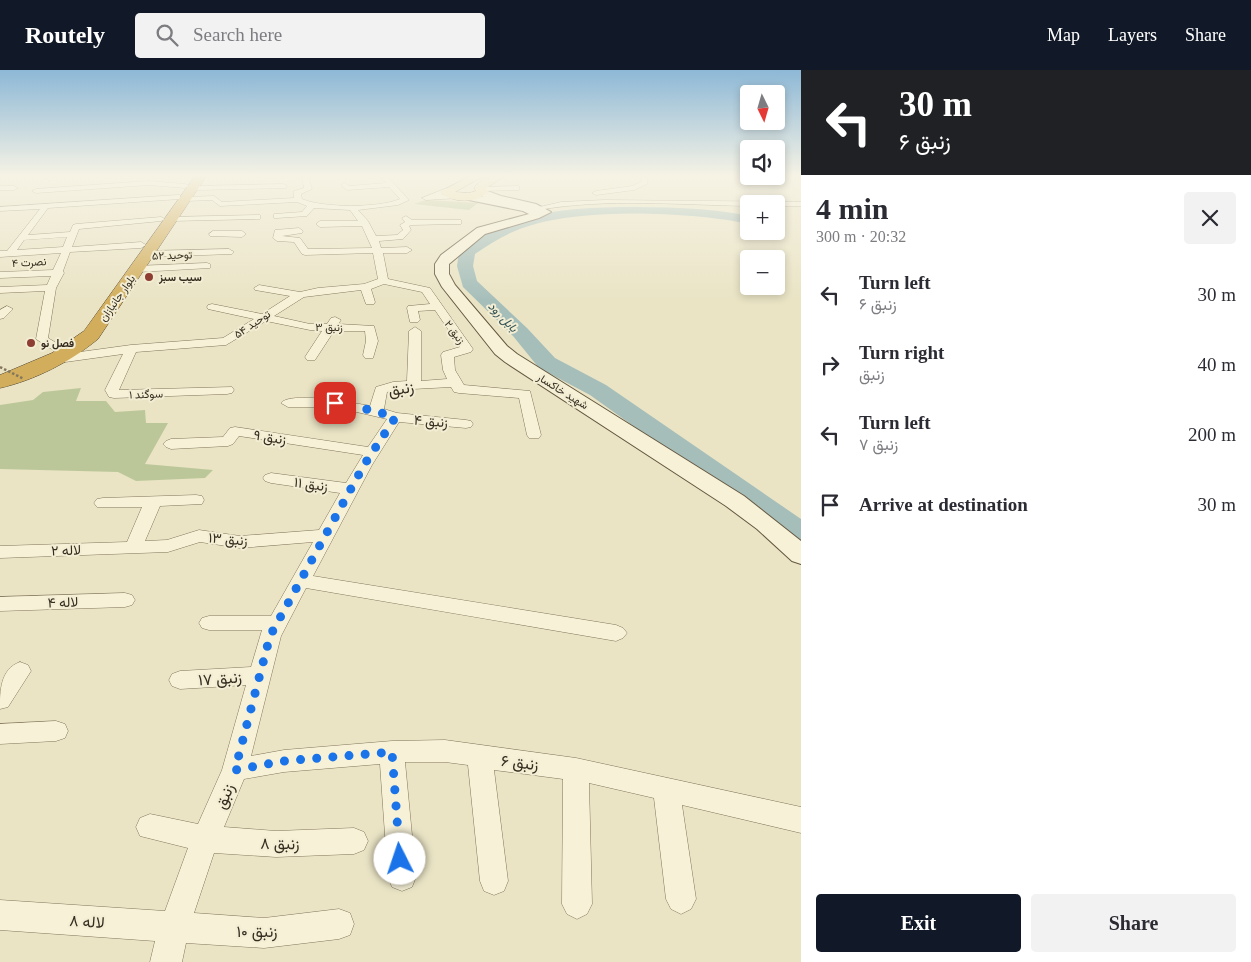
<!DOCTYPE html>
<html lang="en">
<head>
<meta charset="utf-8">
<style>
	body { margin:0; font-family:"Times New Roman",Vazirmatn,serif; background:#f2f2f3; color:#2b2b33; height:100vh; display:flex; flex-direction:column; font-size:19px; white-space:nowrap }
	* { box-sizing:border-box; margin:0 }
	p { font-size:16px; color:#7c7c81 }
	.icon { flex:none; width:28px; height:28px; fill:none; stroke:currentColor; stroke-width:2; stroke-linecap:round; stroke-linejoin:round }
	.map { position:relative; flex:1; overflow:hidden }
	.side { display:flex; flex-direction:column; background:#fff; width:450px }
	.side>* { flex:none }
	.top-card { background:#202124; color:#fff; overflow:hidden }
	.needle { width:32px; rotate:175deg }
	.tools { position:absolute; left:740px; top:15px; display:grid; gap:10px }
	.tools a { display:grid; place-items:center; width:45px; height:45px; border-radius:5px; background:#fff; box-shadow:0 2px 8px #0003; font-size:25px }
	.pin { position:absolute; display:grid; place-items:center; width:42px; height:42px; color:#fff; margin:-21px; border-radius:10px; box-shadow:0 2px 8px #0006 }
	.me { position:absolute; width:55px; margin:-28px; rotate:356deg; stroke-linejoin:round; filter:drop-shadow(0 0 4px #0008) }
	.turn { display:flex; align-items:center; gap:18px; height:105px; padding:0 15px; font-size:22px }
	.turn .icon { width:65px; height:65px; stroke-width:2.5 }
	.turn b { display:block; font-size:35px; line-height:42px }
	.round { display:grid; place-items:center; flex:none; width:52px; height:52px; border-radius:5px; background:#f2f2f3 }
	.headline { display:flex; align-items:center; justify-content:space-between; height:85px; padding:0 15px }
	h1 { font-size:30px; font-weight:600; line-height:38px }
	.action { display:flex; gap:10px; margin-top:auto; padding:10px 15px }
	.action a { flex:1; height:58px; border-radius:5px; background:#111827; color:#fff; font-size:20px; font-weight:600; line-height:58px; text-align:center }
	.action a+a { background:#f2f2f3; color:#2b2b33 }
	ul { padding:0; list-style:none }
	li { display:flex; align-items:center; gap:15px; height:70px; padding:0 15px }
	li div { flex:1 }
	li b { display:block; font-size:19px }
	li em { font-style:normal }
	header { display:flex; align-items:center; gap:30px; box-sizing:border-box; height:70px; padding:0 25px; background:#111827; color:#fff }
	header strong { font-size:24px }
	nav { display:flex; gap:28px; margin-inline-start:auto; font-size:18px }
	.search { width:350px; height:45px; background:#f2f2f3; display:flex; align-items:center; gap:12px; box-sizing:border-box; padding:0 18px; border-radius:5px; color:#7c7c81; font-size:19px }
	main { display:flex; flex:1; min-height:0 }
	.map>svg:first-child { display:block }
</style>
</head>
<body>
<header>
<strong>Routely</strong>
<div class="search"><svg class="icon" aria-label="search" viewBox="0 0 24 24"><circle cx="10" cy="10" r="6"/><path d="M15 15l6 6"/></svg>Search here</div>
<nav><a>Map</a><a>Layers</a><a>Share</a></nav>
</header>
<main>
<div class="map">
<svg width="801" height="892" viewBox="0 0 801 892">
	<rect width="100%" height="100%" fill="#eae4c5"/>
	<path fill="#bcc799" d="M 426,130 L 478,133 L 469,140 L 414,134 Z
		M 81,318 L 76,331 L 106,331 L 115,342 L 145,340 L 146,353 L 168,353 L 145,394 L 213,400 L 205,408 L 136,411 L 118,402 L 0,399 L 0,335 L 33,330 L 43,322 Z"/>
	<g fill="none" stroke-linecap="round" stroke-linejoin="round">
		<path fill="#a6beba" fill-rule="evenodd" d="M 619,137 C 662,137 706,137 749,146 L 749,154 C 691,142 589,138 532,155 C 511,161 493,171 475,184 L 473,196 L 477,211 L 527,258 L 555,288 L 606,315 L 801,449 L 801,474 L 790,471 L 767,452 L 590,325 L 539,298 L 513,266 L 463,217 L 457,196 L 459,182 C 463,177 469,174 474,170 C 517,142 569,138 619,137 Z"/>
		<g stroke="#83765c" stroke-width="1">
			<path id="street" d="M 49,105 L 56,105 L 50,111 L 47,109 Z
				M 308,105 L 312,119 L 301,124 L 302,129 C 323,138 379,138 400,129 L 389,117 L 347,120 L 341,115 L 345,113 L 349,116 L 386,113 L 379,105 L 386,105 L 409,130 L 398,135 L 358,140 L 368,151 L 376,166 L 397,165 L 403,160 L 400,155 L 405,152 L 402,148 L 406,146 L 412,150 L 461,150 L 461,154 L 458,154 L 411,155 L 409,156 L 411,160 L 403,169 L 379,171 L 381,178 L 407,177 L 412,180 L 407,183 L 383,183 L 388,209 L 430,218 L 473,279 L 471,282 L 454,287 L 455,300 L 464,315 L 530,321 L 541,365 L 539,368 L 529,368 L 527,365 L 519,328 L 459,323 L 454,322 L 451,317 L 394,320 L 387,322 L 384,339 L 397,343 L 466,350 L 471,351 L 473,354 L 471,357 L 466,358 L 399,352 L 372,395 L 313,506 L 616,555 L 623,558 L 627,563 L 623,568 L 616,571 L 306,518 L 281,566 L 251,686 L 284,680 L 392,671 L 445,670 L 576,688 L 801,737 L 801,763 L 682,735 L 696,829 L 691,839 L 681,844 L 671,839 L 666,829 L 654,728 L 589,713 L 592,834 L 587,844 L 577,849 L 567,844 L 562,834 L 563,709 L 494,700 L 508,811 L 504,821 L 494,825 L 484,821 L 480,811 L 468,695 L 445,692 L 405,692 L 416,807 L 412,817 L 402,821 L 392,817 L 388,807 L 380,694 L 284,702 L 244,709 L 224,757 L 276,761 L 354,758 L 364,762 L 368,771 L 364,780 L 354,784 L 276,787 L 214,783 L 194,843 L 264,848 L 339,839 L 350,843 L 354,854 L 350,865 L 339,869 L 264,878 L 186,873 L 182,892 L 150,892 L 155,871 L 0,860 L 0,830 L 165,841 L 188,778 L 140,766 L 136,757 L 140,748 L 150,744 L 198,754 L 222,700 L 246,615 L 180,619 L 172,616 L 169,610 L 172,604 L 180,601 L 251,597 L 262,560 L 209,560 L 202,558 L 199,553 L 202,548 L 209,546 L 271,546 L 313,472 L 240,478 L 200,472 L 168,482 L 0,488 L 0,476 L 127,472 L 142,437 L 97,437 L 94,433 L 97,429 L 103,428 L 196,425 L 202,426 L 204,430 L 202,434 L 160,436 L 145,471 L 167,470 L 199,460 L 240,466 L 319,460 L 340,423 L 271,413 L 265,411 L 263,408 L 265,405 L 271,403 L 346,413 L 363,385 L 239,366 L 233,374 L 228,376 L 171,379 L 166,377 L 163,374 L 166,371 L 171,369 L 223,367 L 230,358 L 235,357 L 368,377 L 387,349 L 335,337 L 288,337 L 281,333 C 290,321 355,333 370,336 L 376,317 L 393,312 L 407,311 L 409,261 L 415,257 L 421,261 L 421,311 L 447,309 L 443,300 L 441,285 L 443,282 L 460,277 L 435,240 L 418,241 L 420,250 L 418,252 L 410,252 L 407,238 L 408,236 L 430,234 L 422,222 L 384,214 L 371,219 L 375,232 L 374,234 L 366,234 L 361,220 L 304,227 L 274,246 L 310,254 L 327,254 L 331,248 L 335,247 L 341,250 L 338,254 L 374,256 L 378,271 L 373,288 L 365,288 L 363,285 L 366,271 L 365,261 L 334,261 L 315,290 L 307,290 L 305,287 L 322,261 L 310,260 L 266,251 L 226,275 L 136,282 L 119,320 L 232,317 L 234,320 L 232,323 L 227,324 L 114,328 L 109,327 L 105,320 L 123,284 L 58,293 L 52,289 L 58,285 L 131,275 L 223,268 L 254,249 L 208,239 L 207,237 L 208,235 L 212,234 L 262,244 L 290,226 L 255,220 L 254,218 L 259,215 L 300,222 L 318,218 L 364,214 L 378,209 L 373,183 L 305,185 L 302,184 L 294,172 L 277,171 L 273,168 L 275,160 L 299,158 L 303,161 L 302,163 L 282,166 L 300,168 L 308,179 L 372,178 L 362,156 L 320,157 L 316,154 L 320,151 L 358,151 L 350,140 L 314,138 L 307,146 L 277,148 L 274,148 L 274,144 L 302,142 L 307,136 L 297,132 L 220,136 L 212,130 L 186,131 L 182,129 L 186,127 L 214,126 L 222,132 L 294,128 L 294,121 L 304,118 L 302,106 Z
				M 638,105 L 647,107 L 647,114 L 634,120 L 596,125 L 592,123 L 596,121 L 632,116 L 641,112 L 642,109 Z
				M 149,111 L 185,114 L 189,116 L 185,118 L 149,115 L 36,123 L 32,121 L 36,119 Z
				M 283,114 L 287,116 L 286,118 L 197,120 L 193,118 L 197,116 Z
				M 0,116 L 14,116 L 18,118 L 14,120 L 0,120 Z
				M 516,116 L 519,116 L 519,120 L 480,121 L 476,119 L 480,117 Z
				M 447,118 L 450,118 L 450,122 L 441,125 L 459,124 L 459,128 L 426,130 L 422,128 Z
				M 177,125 L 180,125 L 180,129 L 48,138 L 28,165 L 70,162 L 73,155 L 76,154 L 161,147 L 165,149 L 161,151 L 79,159 L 72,177 L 141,172 L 146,175 L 141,178 L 70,182 L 63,201 L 64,203 L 56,218 L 48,268 L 63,277 L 61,280 L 53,280 L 36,269 L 45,221 L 0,223 L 0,217 L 47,215 L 51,206 L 0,208 L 0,202 L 53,200 L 61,183 L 0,187 L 0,181 L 7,181 L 40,139 L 0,141 L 0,137 ZM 67,167 L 63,177 L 17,180 L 24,170 Z
				M 605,130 L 801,132 L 801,136 L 776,136 L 776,134 L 749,134 L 749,136 C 681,135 605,128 539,140 L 535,138 L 561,132 Z
				M 257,145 L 260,145 L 260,149 L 172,151 L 168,149 L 172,147 Z
				M 213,161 L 242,161 L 246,164 L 242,167 L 210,166 L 209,164 Z
				M 229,179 L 234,182 L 232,184 L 148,187 L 143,184 L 148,181 Z
				M 207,193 L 210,194 L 210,198 L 138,202 L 133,199 L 138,196 Z
				M 7,236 L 13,239 L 4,248 L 0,249 L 0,240 Z
				M 125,523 L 132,525 L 135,530 L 132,535 L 125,537 L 0,541 L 0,527 Z
				M 20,592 L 28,595 L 31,601 L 8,637 L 0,639 C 0,621 0,599 20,592 Z
				M 56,651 L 65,654 L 68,661 L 65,668 L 56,671 L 0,674 L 0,654 Z"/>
		</g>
		<g stroke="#655740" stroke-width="2">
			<path id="secondary" d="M 482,119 L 501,126 L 536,134 L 551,142 L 539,148 L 485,164 L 449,194 L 449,204 L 455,215 L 507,276 L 517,284 L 744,426 L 801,471 L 801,494 L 792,491 L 757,459 L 726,436 L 505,292 L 495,284 L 442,217 L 435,204 L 435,194 L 441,185 L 477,158 L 529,144 L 523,141 L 459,128 L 458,126 L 463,123 L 483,127 L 477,122 Z"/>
		</g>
		<g stroke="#514430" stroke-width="1">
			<path id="primary" d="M 472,105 L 486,105 L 455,122 L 469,123 L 476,121 L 474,118 C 481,107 495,105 507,105 L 486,118 L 488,122 C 477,134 451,133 440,122 Z"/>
		</g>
		<g stroke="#514430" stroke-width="1">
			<path id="highway" d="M 196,105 L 207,105 L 98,269 C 70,292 35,310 0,318 L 0,305 L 52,283 L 84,261 Z"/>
		</g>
		<use href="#street" fill="#f6f1d7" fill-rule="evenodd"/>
		<use href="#secondary" fill="#f6f1d7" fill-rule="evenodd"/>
		<use href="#primary" fill="#eadda0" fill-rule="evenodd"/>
		<use href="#highway" fill="#d2ae5c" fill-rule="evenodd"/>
		<path stroke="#83765c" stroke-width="2.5" stroke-dasharray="2.5 2" stroke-linecap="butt" d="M 0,297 L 24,309"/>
	</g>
	<linearGradient id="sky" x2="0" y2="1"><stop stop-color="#8db8d6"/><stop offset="0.46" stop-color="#f6f3e5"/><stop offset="1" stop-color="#f6f3e5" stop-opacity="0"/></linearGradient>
	<rect width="801" height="230" fill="url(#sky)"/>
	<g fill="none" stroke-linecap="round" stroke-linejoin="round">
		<path stroke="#1a73e8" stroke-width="9" stroke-dasharray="0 16.2" d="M 335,333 L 376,341 L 395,348 L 364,395 L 270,566 L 235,700 L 284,691 L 392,682 L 400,789"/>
	</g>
	<g fill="#8d3d32" stroke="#f2edd3" stroke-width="2">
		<circle cx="149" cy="207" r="5"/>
		<circle cx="31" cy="273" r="5"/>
	</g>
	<g text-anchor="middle" stroke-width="4" stroke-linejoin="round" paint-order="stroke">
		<g font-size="11" fill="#352c1f" stroke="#f2edd3">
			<text transform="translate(172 185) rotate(-2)" y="4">توحید ۵۲</text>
			<text transform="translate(29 192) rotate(-3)" y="4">نصرت ۴</text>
			<text transform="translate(117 228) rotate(-55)" y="4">بلوار جانبازان</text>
			<text transform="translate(252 254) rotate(-34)" y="4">توحید ۵۴</text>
			<text x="329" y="261">زنبق ۳</text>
			<text transform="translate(455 262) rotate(54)" y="4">زنبق ۲</text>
			<text transform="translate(563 321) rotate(32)" y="4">شهید خاکسار</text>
			<text transform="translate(146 324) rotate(-2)" y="4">سوگند ۱</text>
		</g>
		<g font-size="11" font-weight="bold" fill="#352c1f" stroke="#f2edd3" text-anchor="start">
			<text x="159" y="211">سیب سبز</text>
			<text x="41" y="277">فصل نو</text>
		</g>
		<g font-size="12" font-style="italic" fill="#305153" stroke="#f2edd3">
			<text transform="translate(503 247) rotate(46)" y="4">بابل رود</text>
		</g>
		<g font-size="14" fill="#352c1f" stroke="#f2edd3">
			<text transform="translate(431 351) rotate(5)" y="5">زنبق ۴</text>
			<text transform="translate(270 367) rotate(9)" y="5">زنبق ۹</text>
			<text transform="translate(311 414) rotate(8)" y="5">زنبق ۱۱</text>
			<text transform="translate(228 469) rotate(5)" y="5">زنبق ۱۳</text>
			<text transform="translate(66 480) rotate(-2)" y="5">لاله ۲</text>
			<text transform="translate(63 532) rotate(-2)" y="5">لاله ۴</text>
		</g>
		<g font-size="16" fill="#352c1f" stroke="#f2edd3">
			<text transform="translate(401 318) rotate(-9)" y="6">زنبق</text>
			<text transform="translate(220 608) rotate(-4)" y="6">زنبق ۱۷</text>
			<text transform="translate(520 692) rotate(7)" y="6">زنبق ۶</text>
			<text transform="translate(224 726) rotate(-67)" y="6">زنبق</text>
			<text transform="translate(280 773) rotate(1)" y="6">زنبق ۸</text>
			<text transform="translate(87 851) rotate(4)" y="6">لاله ۸</text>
			<text x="257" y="867">زنبق ۱۰</text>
		</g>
	</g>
</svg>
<div class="tools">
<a><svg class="needle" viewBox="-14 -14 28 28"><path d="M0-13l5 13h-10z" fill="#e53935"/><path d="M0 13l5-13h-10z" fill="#7c7c81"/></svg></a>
<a><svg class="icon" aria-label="sound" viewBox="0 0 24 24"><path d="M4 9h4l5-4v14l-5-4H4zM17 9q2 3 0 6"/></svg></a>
<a>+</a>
<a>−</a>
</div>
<div class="pin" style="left:335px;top:333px;background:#d93025"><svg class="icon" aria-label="arrive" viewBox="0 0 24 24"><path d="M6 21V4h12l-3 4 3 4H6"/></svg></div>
<svg class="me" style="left:400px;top:789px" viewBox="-20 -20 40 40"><circle r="19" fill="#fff"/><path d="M0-13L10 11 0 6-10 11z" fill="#1a73e8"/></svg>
</div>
<section class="side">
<div class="top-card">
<div class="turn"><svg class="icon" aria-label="left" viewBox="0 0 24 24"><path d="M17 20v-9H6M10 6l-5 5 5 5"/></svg><div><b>30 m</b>زنبق ۶</div></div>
</div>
<div class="headline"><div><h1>4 min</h1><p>300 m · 20:32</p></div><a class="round"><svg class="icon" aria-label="close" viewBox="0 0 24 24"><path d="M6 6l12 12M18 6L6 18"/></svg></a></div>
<ul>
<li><svg class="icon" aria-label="left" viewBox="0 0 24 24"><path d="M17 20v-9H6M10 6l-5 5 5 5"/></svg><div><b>Turn left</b><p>زنبق ۶</p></div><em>30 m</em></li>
<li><svg class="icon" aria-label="right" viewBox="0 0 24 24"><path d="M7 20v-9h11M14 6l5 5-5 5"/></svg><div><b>Turn right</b><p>زنبق</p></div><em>40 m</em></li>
<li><svg class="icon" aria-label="left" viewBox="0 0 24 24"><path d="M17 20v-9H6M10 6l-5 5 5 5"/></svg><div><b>Turn left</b><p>زنبق ۷</p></div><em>200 m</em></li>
<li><svg class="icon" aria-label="arrive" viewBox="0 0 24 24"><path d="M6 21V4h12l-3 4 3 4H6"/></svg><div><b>Arrive at destination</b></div><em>30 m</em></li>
</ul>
<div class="action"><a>Exit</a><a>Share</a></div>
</section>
</main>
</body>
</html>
